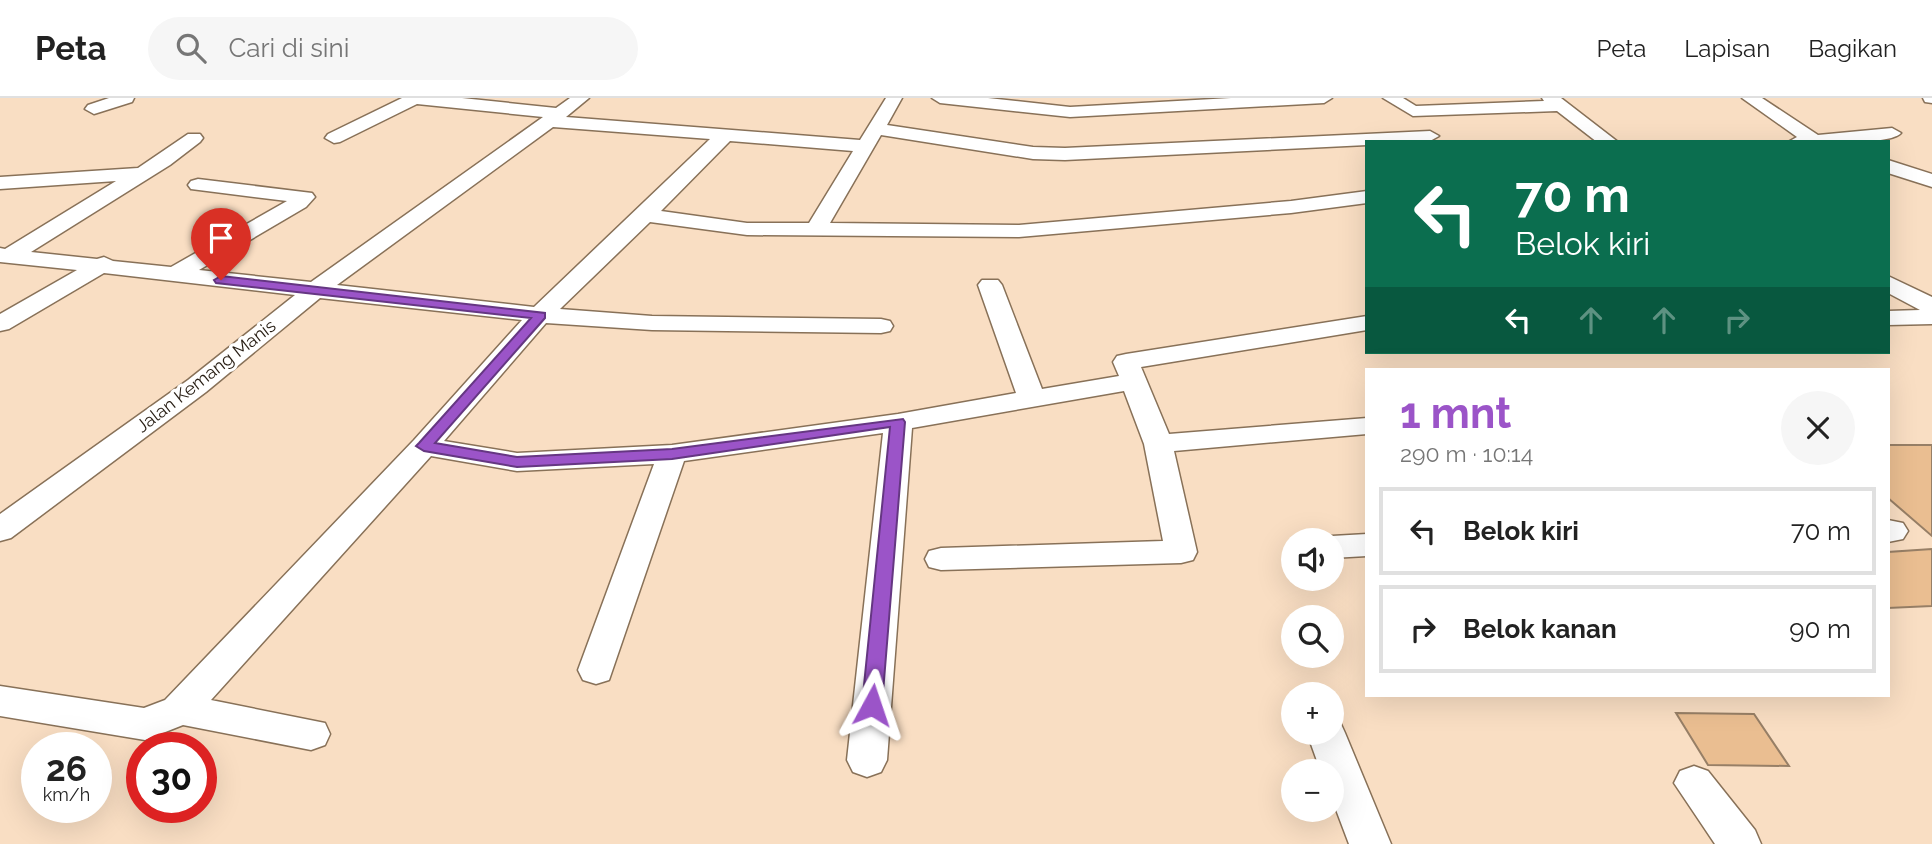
<!DOCTYPE html>
<html lang="id">
<head>
<meta charset="utf-8">
<style>
	body { margin:0; font-family:Raleway,sans-serif; background:#f6f6f6; color:#222; height:100vh; display:flex; flex-direction:column; font-size:26px; white-space:nowrap }
	* { box-sizing:border-box; margin:0 }
	p { font-size:23px; color:#767676 }
	.icon { flex:none; width:38px; height:38px; fill:none; stroke:currentColor; stroke-width:2; stroke-linecap:round; stroke-linejoin:round }
	.map { position:relative; flex:1; overflow:hidden }
	.panel { position:absolute; left:1365px; top:270px; width:525px; height:329px; display:flex; flex-direction:column; background:#fff; border-radius:0px; box-shadow:0 7px 28px #0002 }
	.panel>* { flex:none }
	.top-card { position:absolute; left:1365px; top:42px; width:525px; height:214px; border-radius:0px; box-shadow:0 7px 28px #0002; background:#0b6e4f; color:#fff; overflow:hidden }
	.buttons { position:absolute; left:1281px; top:430px; display:grid; gap:14px }
	.buttons a { display:grid; place-items:center; width:63px; height:63px; border-radius:50%; background:#fff; box-shadow:0 7px 28px #0002; font-size:35px }
	.speed { position:absolute; left:21px; top:634px; display:flex; gap:14px; font-size:35px; font-weight:700; text-align:center }
	.speed>* { display:grid; place-content:center; width:91px; height:91px; border-radius:50%; background:#fff; box-shadow:0 7px 28px #0002; line-height:1 }
	.speed small { font-size:18px; font-weight:400 }
	.speed .limit { border:10px solid #d22; background:#fff; color:#111 }
	.pin { position:absolute; display:grid; place-items:center; width:60px; height:60px; color:#fff; margin:-72px -30px; border-radius:50% 50% 50% 0; rotate:-45deg; box-shadow:0 0 7px #0007 }
	.pin .icon { rotate:45deg }
	.me { position:absolute; width:77px; margin:-38px; rotate:5deg; stroke-linejoin:round; filter:drop-shadow(0 0 5px #0008) }
	.turn { display:flex; align-items:center; gap:24px; height:147px; padding:0 35px; font-size:32px }
	.turn .icon { width:91px; height:91px; stroke-width:2.5 }
	.turn b { display:block; font-size:49px; line-height:60px }
	.lanes { display:flex; align-items:center; height:66px; padding:0 35px; background:#0003; justify-content:center; gap:35px; direction:ltr }
	.lanes .off { opacity:.35 }
	.round { display:grid; place-items:center; flex:none; width:74px; height:74px; border-radius:37px; background:#f6f6f6 }
	.headline { display:flex; align-items:center; justify-content:space-between; height:119px; padding:0 35px }
	h1 { font-size:42px; font-weight:700; line-height:52px; color:#9b54c8 }
	ul { padding:0; list-style:none }
	li { display:flex; align-items:center; gap:21px; height:88px; margin:0 14px 10px; padding:0 21px; border:4px solid #e0e0e0; border-radius:0px }
	li div { flex:1 }
	li b { display:block; font-size:26px }
	li em { font-style:normal }
	header { display:flex; align-items:center; gap:42px; box-sizing:border-box; height:98px; padding:0 35px; background:#fff; border-bottom:2px solid #e0e0e0 }
	header strong { font-size:33px }
	nav { display:flex; gap:38px; margin-inline-start:auto; font-size:24px }
	.search { width:490px; height:63px; background:#f6f6f6; display:flex; align-items:center; gap:18px; box-sizing:border-box; padding:0 24px; border-radius:38px; color:#767676; font-size:26px }
	.map>svg:first-child { display:block }
</style>
</head>
<body>
<header>
<strong>Peta</strong>
<div class="search"><svg class="icon" aria-label="search" viewBox="0 0 24 24"><circle cx="10" cy="10" r="6"/><path d="M15 15l6 6"/></svg>Cari di sini</div>
<nav><a>Peta</a><a>Lapisan</a><a>Bagikan</a></nav>
</header>
<div class="map">
<svg width="1932" height="746" viewBox="0 0 1932 746">
	<rect width="100%" height="100%" fill="#f9dec3"/>
	<path fill="#eabe91" stroke="#977f66" stroke-width="2" d="M 1888,347 L 1932,347 L 1932,438 L 1888,400 Z
		M 1932,451 L 1932,508 L 1888,510 L 1888,454 Z
		M 1676,615 L 1754,616 L 1789,668 L 1708,667 Z"/>
	<g fill="none" stroke-linecap="round" stroke-linejoin="round">
		<g stroke="#887158" stroke-width="3">
			<path id="street" d="M 109,0 L 134,0 L 132,4 L 94,16 L 85,11 L 88,7 Z
				M 402,0 L 462,0 L 556,10 L 570,0 L 589,0 L 566,19 L 860,42 L 886,0 L 902,0 L 887,27 L 1033,49 L 1065,50 L 1430,33 L 1439,38 L 1430,43 L 1367,44 L 1367,47 L 1065,62 L 1033,61 L 881,37 L 830,125 L 1019,127 L 1291,103 L 1367,93 L 1367,105 L 1291,115 L 1019,139 L 747,137 L 650,124 L 560,211 L 652,218 L 881,221 L 890,223 L 893,228 L 890,233 L 881,235 L 652,232 L 546,225 L 444,343 L 517,355 L 672,347 L 898,316 L 1016,295 L 978,187 L 982,182 L 998,182 L 1002,187 L 1042,291 L 1119,278 L 1113,264 L 1117,258 L 1126,256 L 1367,218 L 1367,232 L 1141,269 L 1169,336 L 1367,320 L 1367,336 L 1174,353 L 1197,454 L 1193,462 L 1181,465 L 941,472 L 929,469 L 925,461 L 929,453 L 941,450 L 1163,443 L 1144,346 L 1124,293 L 912,330 L 887,662 L 881,674 L 867,679 L 853,674 L 847,662 L 883,335 L 684,363 L 609,582 L 596,586 L 583,582 L 578,572 L 654,366 L 517,373 L 431,358 L 211,602 L 325,625 L 330,636 L 325,647 L 311,652 L 183,627 L 145,642 L 0,618 L 0,588 L 144,610 L 165,602 L 414,342 L 522,222 L 320,200 L 206,294 L 11,440 L 0,443 L 0,416 L 188,282 L 295,197 L 104,175 L 9,231 L 0,233 L 0,216 L 77,172 L 0,164 L 0,150 L 5,151 L 116,83 L 0,91 L 0,79 L 138,70 L 188,36 L 200,36 L 203,40 L 200,44 L 170,67 L 31,154 L 97,161 L 104,159 L 113,163 L 171,169 L 287,103 L 191,91 L 188,87 L 191,83 L 198,81 L 312,95 L 315,99 L 306,109 L 199,172 L 311,184 L 543,19 L 417,6 L 340,44 L 334,45 L 325,40 L 328,36 ZM 553,29 L 710,41 L 534,209 L 337,187 ZM 730,43 L 853,53 L 809,125 L 747,125 L 661,113 Z
				M 932,0 L 988,0 L 1070,9 L 1231,0 L 1332,0 L 1324,5 L 1070,19 L 940,5 Z
				M 1383,0 L 1403,0 L 1416,8 L 1544,3 L 1542,0 L 1561,0 L 1618,44 L 1597,44 L 1557,13 L 1413,18 Z
				M 1742,0 L 1762,0 L 1818,37 L 1892,30 L 1901,35 C 1890,48 1809,44 1788,44 L 1797,39 Z
				M 1923,0 L 1932,0 L 1932,5 L 1925,4 Z
				M 1888,62 L 1932,76 L 1932,89 L 1888,75 Z
				M 1888,178 L 1932,199 L 1932,226 L 1888,227 L 1888,213 L 1920,212 L 1888,195 Z
				M 1888,422 L 1903,425 L 1908,433 L 1903,441 L 1888,444 Z
				M 1367,436 L 1367,458 L 1332,460 L 1332,443 L 1320,443 L 1332,438 Z
				M 1332,621 L 1340,624 L 1345,635 L 1391,746 L 1349,746 L 1332,701 L 1332,674 L 1321,674 L 1307,635 L 1332,635 Z
				M 1694,668 L 1708,673 L 1755,732 L 1761,746 L 1715,746 L 1674,685 L 1680,673 Z"/>
		</g>
		<use href="#street" fill="#fff" fill-rule="evenodd"/>
	</g>
	<path fill="#9b54c8" stroke="#653782" stroke-width="2" d="M 221,178 L 545,215 L 545,220 L 435,345 L 517,359 L 672,351 L 903,321 L 905,324 L 882,607 L 879,612 L 872,615 L 865,612 L 862,607 L 890,329 L 672,361 L 517,369 L 424,353 L 416,348 L 419,345 L 531,220 L 216,185 L 214,182 Z"/>
	<g text-anchor="middle" stroke-width="6" stroke-linejoin="round" paint-order="stroke">
		<g font-size="18" fill="#261c12" stroke="#fff">
			<text transform="translate(206 278) rotate(-38)" y="6">Jalan Kemang Manis</text>
		</g>
	</g>
</svg>
<div class="buttons">
<a><svg class="icon" aria-label="sound" viewBox="0 0 24 24"><path d="M4 9h4l5-4v14l-5-4H4zM17 9q2 3 0 6"/></svg></a>
<a><svg class="icon" aria-label="search" viewBox="0 0 24 24"><circle cx="10" cy="10" r="6"/><path d="M15 15l6 6"/></svg></a>
<a>+</a>
<a>−</a>
</div>
<div class="speed"><div>26<small>km/h</small></div><div class="limit">30</div></div>
<div class="pin" style="left:221px;top:182px;background:#d93025"><svg class="icon" aria-label="arrive" viewBox="0 0 24 24"><path d="M6 21V4h12l-3 4 3 4H6"/></svg></div>
<svg class="me" style="left:872px;top:607px" viewBox="-20 -20 40 40"><path d="M0-17L14 15 0 8-14 15z" fill="#9b54c8" stroke="#fff" stroke-width="4"/></svg>
<div class="top-card">
<div class="turn"><svg class="icon" aria-label="left" viewBox="0 0 24 24"><path d="M17 20v-9H6M10 6l-5 5 5 5"/></svg><div><b>70 m</b>Belok kiri</div></div>
<div class="lanes"><svg class="icon" aria-label="left" viewBox="0 0 24 24"><path d="M17 20v-9H6M10 6l-5 5 5 5"/></svg><svg class="icon off" aria-label="ahead" viewBox="0 0 24 24"><path d="M12 20V5M6 11l6-6 6 6"/></svg><svg class="icon off" aria-label="ahead" viewBox="0 0 24 24"><path d="M12 20V5M6 11l6-6 6 6"/></svg><svg class="icon off" aria-label="right" viewBox="0 0 24 24"><path d="M7 20v-9h11M14 6l5 5-5 5"/></svg></div>
</div>
<section class="panel">
<div class="headline"><div><h1>1 mnt</h1><p>290 m · 10:14</p></div><a class="round"><svg class="icon" aria-label="close" viewBox="0 0 24 24"><path d="M6 6l12 12M18 6L6 18"/></svg></a></div>
<ul>
<li><svg class="icon" aria-label="left" viewBox="0 0 24 24"><path d="M17 20v-9H6M10 6l-5 5 5 5"/></svg><div><b>Belok kiri</b></div><em>70 m</em></li>
<li><svg class="icon" aria-label="right" viewBox="0 0 24 24"><path d="M7 20v-9h11M14 6l5 5-5 5"/></svg><div><b>Belok kanan</b></div><em>90 m</em></li>
</ul>
</section>
</div>
</body>
</html>
